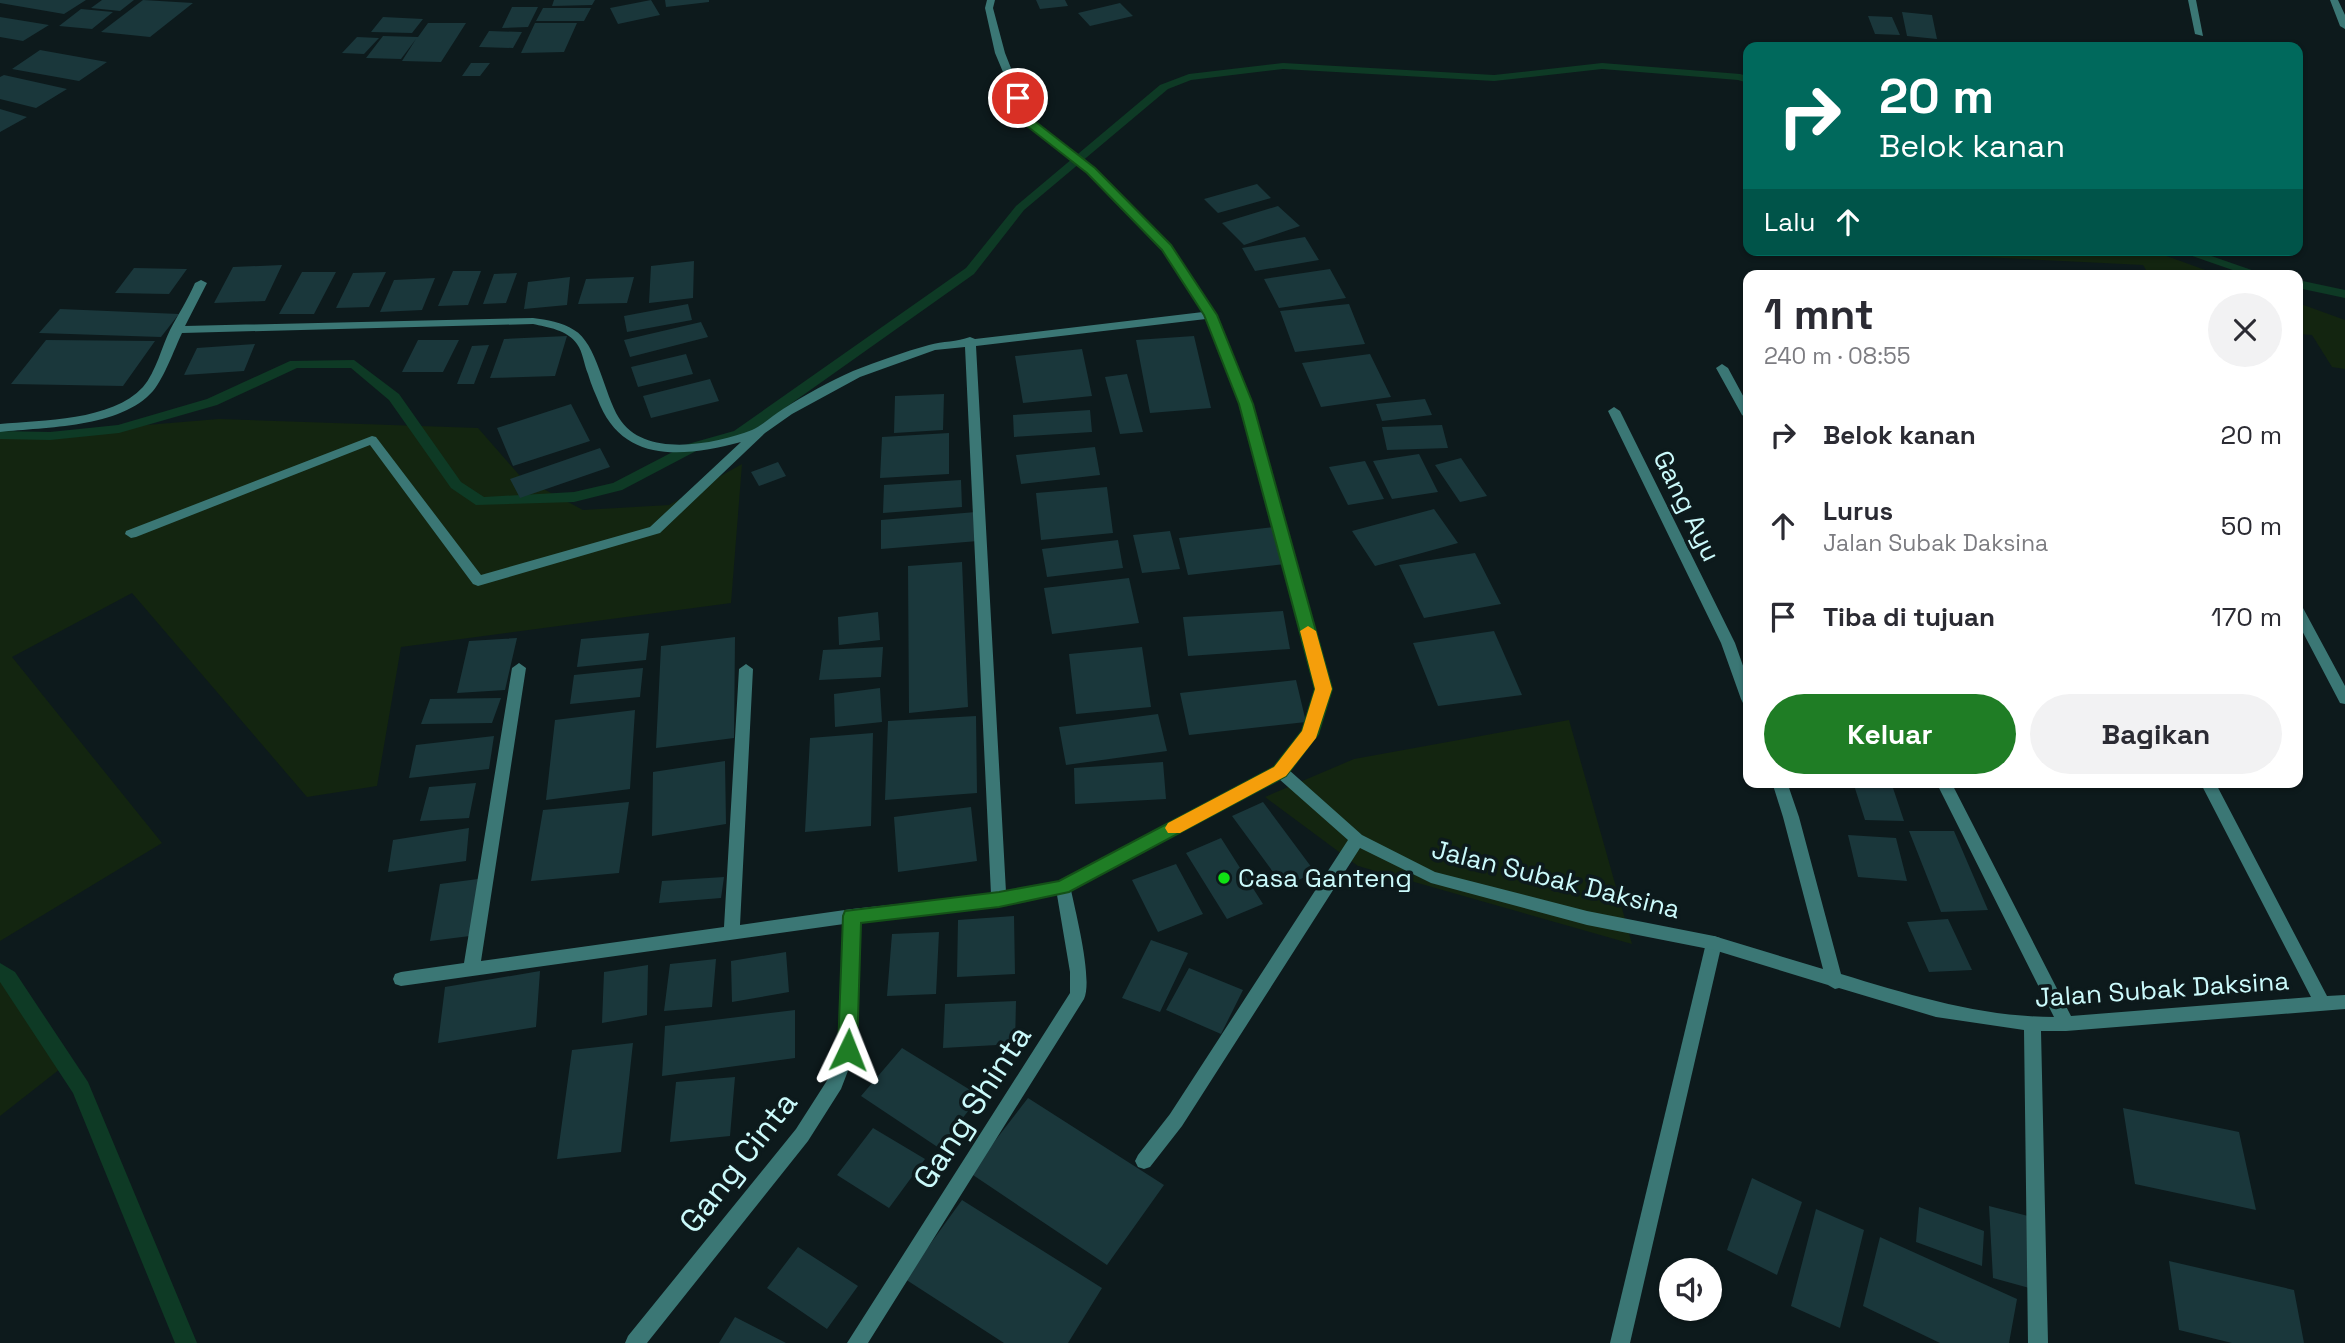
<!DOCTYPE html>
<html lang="id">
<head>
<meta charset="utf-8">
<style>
	body { margin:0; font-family:"Space Grotesk",sans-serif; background:#f2f2f3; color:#2b2b33; height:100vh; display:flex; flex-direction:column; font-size:26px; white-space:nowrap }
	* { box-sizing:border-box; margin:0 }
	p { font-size:23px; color:#7c7c81 }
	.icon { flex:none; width:38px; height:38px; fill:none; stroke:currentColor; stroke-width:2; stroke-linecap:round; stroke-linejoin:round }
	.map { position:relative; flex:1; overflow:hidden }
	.side { position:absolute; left:1743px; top:270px; width:560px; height:518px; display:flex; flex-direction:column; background:#fff; border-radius:14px; box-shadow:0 2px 5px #0004 }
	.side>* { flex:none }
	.guide { position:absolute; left:1743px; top:42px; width:560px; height:214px; border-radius:14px; box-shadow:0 2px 5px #0004; background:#00695c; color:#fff; overflow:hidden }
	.tools { position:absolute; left:1659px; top:1258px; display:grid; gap:14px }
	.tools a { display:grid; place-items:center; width:63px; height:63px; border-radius:50%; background:#fff; box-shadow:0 2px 5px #0004; font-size:35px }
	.pin { position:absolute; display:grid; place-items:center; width:60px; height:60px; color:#fff; margin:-30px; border:4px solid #fff; border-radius:50%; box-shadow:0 2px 7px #0007 }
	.me { position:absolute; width:77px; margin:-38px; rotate:2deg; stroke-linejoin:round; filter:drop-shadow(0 0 5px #0008) }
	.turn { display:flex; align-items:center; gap:24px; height:147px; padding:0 21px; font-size:32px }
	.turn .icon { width:91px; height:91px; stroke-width:2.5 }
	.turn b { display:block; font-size:49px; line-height:60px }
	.then { display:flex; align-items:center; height:66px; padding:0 21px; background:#0003; gap:14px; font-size:26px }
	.round { display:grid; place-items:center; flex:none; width:74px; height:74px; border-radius:37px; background:#f2f2f3 }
	.summary { display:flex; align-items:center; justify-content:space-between; height:119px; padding:0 21px }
	h1 { font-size:42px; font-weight:700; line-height:52px }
	.primary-button { display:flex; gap:14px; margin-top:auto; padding:14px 21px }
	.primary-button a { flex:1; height:80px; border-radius:42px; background:#1f7d25; color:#fff; font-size:28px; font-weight:700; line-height:80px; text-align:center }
	.primary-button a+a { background:#f2f2f3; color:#2b2b33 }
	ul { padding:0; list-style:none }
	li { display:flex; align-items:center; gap:21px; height:91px; padding:0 21px }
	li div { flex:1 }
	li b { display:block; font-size:26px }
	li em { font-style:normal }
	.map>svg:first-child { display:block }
</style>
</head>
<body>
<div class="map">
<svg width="2345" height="1343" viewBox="0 0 2345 1343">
	<rect width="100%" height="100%" fill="#0d1a1c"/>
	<path fill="#132510" d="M 1943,250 L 2150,250 L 2219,275 L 2149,275 L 2143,265 L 1942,255 Z
		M 2298,303 L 2345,320 L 2345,369 L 2332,367 L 2312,335 L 2298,334 Z
		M 219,419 L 478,428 L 521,477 L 583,510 L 669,505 L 742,464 L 731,603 L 401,647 L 377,786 L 307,797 L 132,593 L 12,657 L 162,843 L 0,941 L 0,437 Z
		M 1569,720 L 1632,944 L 1358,866 L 1265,797 L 1354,759 Z
		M 0,980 L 60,1069 L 0,1116 Z"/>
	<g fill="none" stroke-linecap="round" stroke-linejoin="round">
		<path fill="#0e3a25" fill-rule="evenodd" d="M 1283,63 L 1494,75 L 1602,63 L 1740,74 L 1748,76 L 1748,83 L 1738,80 L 1602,69 L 1494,81 L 1283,69 L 1191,80 L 1168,89 L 1024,210 L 974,274 L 744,437 L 698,450 L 622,490 L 574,502 L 476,505 L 451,488 L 389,400 L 351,368 L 297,368 L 217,405 L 119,433 L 50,440 L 0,439 L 0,431 L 50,432 L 118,425 L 207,399 L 290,361 L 354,360 L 399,394 L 461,482 L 484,497 L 574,492 L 613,483 L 688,444 L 734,431 L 966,268 L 1016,206 L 1160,85 L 1189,74 Z
			M 2175,250 L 2194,250 L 2266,275 L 2247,275 Z
			M 2298,280 L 2345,290 L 2345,298 L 2298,288 Z
			M 0,963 L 15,972 L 88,1082 L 197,1343 L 175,1343 L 73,1093 L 0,982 Z"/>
	</g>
	<path fill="#1a373b" d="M 0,0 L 86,0 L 64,14 L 0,3 Z
		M 102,0 L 134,0 L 120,11 L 91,8 Z
		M 143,0 L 193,3 L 150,37 L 101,32 Z
		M 554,0 L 595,0 L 592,5 L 552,6 Z
		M 651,0 L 660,15 L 618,24 L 610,8 Z
		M 665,0 L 709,0 L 709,2 L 666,7 Z
		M 1036,0 L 1065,0 L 1068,6 L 1040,9 Z
		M 1120,3 L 1133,16 L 1090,26 L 1078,13 Z
		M 512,7 L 538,7 L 528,27 L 502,28 Z
		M 543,8 L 591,8 L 584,21 L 536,21 Z
		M 81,9 L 113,12 L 92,29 L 59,26 Z
		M 1902,12 L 1932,15 L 1937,39 L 1907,36 Z
		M 1868,16 L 1892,17 L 1900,35 L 1875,34 Z
		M 0,17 L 49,25 L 23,41 L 0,37 Z
		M 383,17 L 423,19 L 412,33 L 371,32 Z
		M 428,23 L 466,23 L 441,62 L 402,61 L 416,39 L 401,59 L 366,58 L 383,36 L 418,37 Z
		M 535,23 L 577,23 L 564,52 L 521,53 Z
		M 489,31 L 522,32 L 513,48 L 479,47 Z
		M 357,37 L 379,38 L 364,54 L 342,53 Z
		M 40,50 L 107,62 L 79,81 L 12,69 Z
		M 471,63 L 490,63 L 480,76 L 462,76 Z
		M 4,75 L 67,89 L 36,108 L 0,99 L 0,77 Z
		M 0,109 L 27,117 L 0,132 Z
		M 1257,184 L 1271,198 L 1218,213 L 1204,199 Z
		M 1278,206 L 1300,226 L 1244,245 L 1222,223 Z
		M 1305,237 L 1319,260 L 1255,271 L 1242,248 Z
		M 694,261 L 693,298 L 649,303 L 651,266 Z
		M 282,265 L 265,301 L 214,303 L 233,267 Z
		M 134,268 L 187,269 L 169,294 L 115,293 Z
		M 1330,269 L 1346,298 L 1279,308 L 1264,279 Z
		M 453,271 L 481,271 L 468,305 L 438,306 Z
		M 302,272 L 336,272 L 314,314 L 279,314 Z
		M 386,272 L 369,307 L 336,308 L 353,273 Z
		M 517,273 L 506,303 L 483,304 L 494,274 Z
		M 570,277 L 567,305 L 524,309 L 528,282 Z
		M 634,277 L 627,303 L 578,304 L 586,279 Z
		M 435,278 L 422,310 L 380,312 L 394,280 Z
		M 688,304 L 692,320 L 627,332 L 624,316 Z
		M 1349,304 L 1365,344 L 1295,352 L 1280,311 Z
		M 60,309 L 179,314 L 161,337 L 39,333 Z
		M 701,322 L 708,337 L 630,357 L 624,340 Z
		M 567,336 L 555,376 L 490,378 L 504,339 Z
		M 1194,336 L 1211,408 L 1150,413 L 1136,340 Z
		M 46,340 L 155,341 L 123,386 L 11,384 Z
		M 418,340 L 459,340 L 443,372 L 402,372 Z
		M 255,344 L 244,371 L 184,375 L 197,348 Z
		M 489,345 L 474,384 L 457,384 L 472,346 Z
		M 1082,349 L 1092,396 L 1023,403 L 1015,356 Z
		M 686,354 L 693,374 L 638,387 L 631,367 Z
		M 1370,354 L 1391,397 L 1321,407 L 1302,363 Z
		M 1127,374 L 1143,432 L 1120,434 L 1105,377 Z
		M 710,379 L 719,401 L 651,418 L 643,396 Z
		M 944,394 L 943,430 L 894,433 L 895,396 Z
		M 1425,399 L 1432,415 L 1382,421 L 1376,404 Z
		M 571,404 L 590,441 L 513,466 L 497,428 Z
		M 1090,410 L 1092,432 L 1014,437 L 1013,415 Z
		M 1442,425 L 1448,448 L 1387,450 L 1382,427 Z
		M 949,433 L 949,474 L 880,478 L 882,437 Z
		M 1095,447 L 1100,475 L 1021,484 L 1016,455 Z
		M 600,448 L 610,467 L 520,498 L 510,479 Z
		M 1419,454 L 1438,492 L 1392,499 L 1373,461 Z
		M 1461,458 L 1487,496 L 1460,502 L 1435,465 Z
		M 1365,461 L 1384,499 L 1348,505 L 1329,467 Z
		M 778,462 L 786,476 L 759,486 L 751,472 Z
		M 961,480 L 962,507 L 883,513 L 884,485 Z
		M 1107,487 L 1113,533 L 1041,540 L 1036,493 Z
		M 1434,509 L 1458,543 L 1375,566 L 1352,531 Z
		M 976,512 L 978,541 L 881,549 L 881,520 Z
		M 1274,527 L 1285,564 L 1188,575 L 1179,538 Z
		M 1170,531 L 1180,569 L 1142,573 L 1133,535 Z
		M 1118,540 L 1123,568 L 1047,577 L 1042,549 Z
		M 1475,553 L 1501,604 L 1424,618 L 1399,565 Z
		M 962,562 L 968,707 L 909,713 L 908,566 Z
		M 1129,578 L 1139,623 L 1052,634 L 1044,588 Z
		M 1283,611 L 1290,649 L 1188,656 L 1183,617 Z
		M 878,612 L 880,640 L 839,645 L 838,617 Z
		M 1494,631 L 1522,695 L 1438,706 L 1413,643 Z
		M 649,633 L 646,660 L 577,667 L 581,639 Z
		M 735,637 L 734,738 L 656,748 L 661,646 Z
		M 517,638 L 505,690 L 457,693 L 469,641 Z
		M 883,647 L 881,677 L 819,680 L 823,650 Z
		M 1142,647 L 1151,707 L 1076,714 L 1069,654 Z
		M 643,668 L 640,697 L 570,704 L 574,675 Z
		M 1296,680 L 1306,722 L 1189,735 L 1180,693 Z
		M 880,688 L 882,722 L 835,727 L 834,694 Z
		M 501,698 L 492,723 L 421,724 L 430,699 Z
		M 635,710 L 630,789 L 546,800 L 555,720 Z
		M 1158,714 L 1167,751 L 1066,765 L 1059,727 Z
		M 976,716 L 977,793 L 885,800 L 888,721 Z
		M 873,733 L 871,826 L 805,832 L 810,738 Z
		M 494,736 L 489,769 L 409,778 L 416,745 Z
		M 725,761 L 726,824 L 652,836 L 653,772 Z
		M 1163,762 L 1166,799 L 1075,804 L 1074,768 Z
		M 1853,782 L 1891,782 L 1904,821 L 1865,820 Z
		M 476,783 L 469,818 L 420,821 L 429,787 Z
		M 629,802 L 619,873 L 531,881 L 543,810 Z
		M 1263,802 L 1315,872 L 1284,887 L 1232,816 Z
		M 971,807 L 977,861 L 898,872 L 894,817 Z
		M 469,828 L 466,861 L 388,872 L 393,840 Z
		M 1909,831 L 1954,831 L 1988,910 L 1941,912 Z
		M 1848,835 L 1896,838 L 1907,881 L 1858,877 Z
		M 1221,838 L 1263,904 L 1227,919 L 1186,853 Z
		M 1176,864 L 1203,914 L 1158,932 L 1132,880 Z
		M 724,877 L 721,898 L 659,903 L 662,881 Z
		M 478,879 L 470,936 L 430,941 L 440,884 Z
		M 1014,916 L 1015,974 L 957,977 L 958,920 Z
		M 1948,919 L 1972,970 L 1929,972 L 1907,922 Z
		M 939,932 L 936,994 L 887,996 L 892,934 Z
		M 1151,940 L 1188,953 L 1160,1012 L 1122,998 Z
		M 786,952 L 789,992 L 732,1002 L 731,961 Z
		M 716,959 L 712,1007 L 664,1011 L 670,964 Z
		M 648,965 L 647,1015 L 602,1023 L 604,972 Z
		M 1189,968 L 1243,990 L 1221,1034 L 1166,1010 Z
		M 540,971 L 536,1027 L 438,1043 L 445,987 Z
		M 1016,1001 L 1015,1044 L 943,1048 L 945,1004 Z
		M 795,1010 L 795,1058 L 662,1076 L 665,1026 Z
		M 633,1043 L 621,1152 L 557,1159 L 572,1050 Z
		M 902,1048 L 980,1096 L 939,1148 L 861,1096 Z
		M 735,1077 L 730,1136 L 670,1142 L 676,1082 Z
		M 1028,1098 L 1164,1185 L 1107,1265 L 970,1173 Z
		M 2123,1108 L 2239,1132 L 2256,1210 L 2135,1184 Z
		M 873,1128 L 925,1159 L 889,1208 L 837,1175 Z
		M 1752,1178 L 1802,1202 L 1777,1275 L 1727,1250 Z
		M 962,1200 L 1102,1288 L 1068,1343 L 1004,1343 L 905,1279 Z
		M 1989,1206 L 2028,1216 L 2033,1289 L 1993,1278 Z
		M 1919,1207 L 1984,1231 L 1982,1266 L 1916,1242 Z
		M 1816,1209 L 1864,1230 L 1840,1328 L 1791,1306 Z
		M 1880,1237 L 2017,1299 L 2009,1343 L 1940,1343 L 1863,1306 Z
		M 798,1247 L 858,1286 L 827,1329 L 767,1288 Z
		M 2169,1261 L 2294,1290 L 2304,1343 L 2232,1343 L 2179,1330 Z
		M 735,1317 L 786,1343 L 719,1343 Z"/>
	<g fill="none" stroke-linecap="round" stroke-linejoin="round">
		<path fill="#3b7775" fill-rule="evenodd" d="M 1714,936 L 1720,938 L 1722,943 L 1630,1343 L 1610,1343 L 1706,943 L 1708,938 Z"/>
		<path fill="#3b7775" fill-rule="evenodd" d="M 987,0 L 995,0 L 993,8 L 1005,53 L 1031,119 L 1095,168 L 1171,245 L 1216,315 L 1252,404 L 1331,689 L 1317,734 L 1289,770 L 1362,835 L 1435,872 L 1587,911 L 1714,936 L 1823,969 L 1783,817 L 1772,782 L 1787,782 L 1799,817 L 1841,974 C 1910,995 1981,1017 2054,1017 L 1936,782 L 1951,782 L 2071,1016 L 2311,997 L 2200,782 L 2215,782 L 2327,996 L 2345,995 L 2345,1009 L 2066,1031 L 2041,1031 L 2048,1343 L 2028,1343 L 2024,1030 L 1936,1017 L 1839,988 L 1835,989 L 1828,985 L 1714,950 L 1587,925 L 1431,883 L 1360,848 L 1182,1126 L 1150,1167 L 1144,1169 L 1138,1167 L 1135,1161 L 1138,1155 L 1170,1114 L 1348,840 L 1279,779 L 1071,890 C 1076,914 1093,980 1084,999 L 868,1343 L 847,1343 L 1070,993 L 1070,972 L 1057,895 L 999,907 L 860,922 L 856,1050 L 841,1089 L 808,1141 L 647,1343 L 625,1343 L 628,1336 L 796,1129 L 828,1079 L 840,1050 L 844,924 L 401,986 L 395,984 L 393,979 L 395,974 L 401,972 L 464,963 L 512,668 L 519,663 L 526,668 L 481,961 L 724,927 L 739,669 L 746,664 L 753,669 L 740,925 L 852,909 L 991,894 L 965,347 L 935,350 L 860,377 L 792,414 L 765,433 L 660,533 L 478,586 L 473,584 L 370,445 L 136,537 L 131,538 L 125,534 L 126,531 L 372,436 L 376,437 L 481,575 L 650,527 L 741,442 C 688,456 626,465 600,405 C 596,395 591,385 588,374 C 584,365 583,352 577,344 C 568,330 547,327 533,324 L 182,333 C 174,350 164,378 153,391 C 121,428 45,427 0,432 L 0,424 C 42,420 112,421 143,387 C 156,372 162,346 170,330 C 178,315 188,299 195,283 L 201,280 L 207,283 L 185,326 L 533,318 C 547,320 562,322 574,330 C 597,343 604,394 619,418 C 644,459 716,444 752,430 C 763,425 773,415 783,409 C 805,395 830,381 853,371 C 878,361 904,352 929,345 C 943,341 957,342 970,337 L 975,339 L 1203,312 L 1163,249 L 1087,172 L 1024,122 L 995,53 L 985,8 ZM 1206,319 L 1240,404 L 1317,689 L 1303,732 L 1275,767 L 1060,881 L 1006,892 L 976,346 Z
			M 2188,0 L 2196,0 L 2203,36 L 2195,34 Z
			M 2330,0 L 2338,0 L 2345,15 L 2345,29 L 2340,26 Z
			M 1722,364 L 1728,368 L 1748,405 L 1748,419 L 1742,415 L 1716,368 Z
			M 1614,407 L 1620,411 L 1735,643 L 1748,680 L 1748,704 L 1743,703 L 1741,699 L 1721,643 L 1608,411 Z
			M 2298,606 L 2303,608 L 2345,686 L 2345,704 L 2340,703 L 2298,623 Z"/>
	</g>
	<path fill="#1f7d25" stroke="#145118" stroke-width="2" d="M 1018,95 L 1024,98 L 1032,119 L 1095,168 L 1171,245 L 1217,315 L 1253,404 L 1332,689 L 1318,734 L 1286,776 L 1069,892 L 999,907 L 861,923 L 857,1050 L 854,1056 L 848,1059 L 841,1056 L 838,1050 L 843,916 L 845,911 L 999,892 L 1059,881 L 1274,767 L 1302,731 L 1315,689 L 1239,404 L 1204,315 L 1162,250 L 1087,173 L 1023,123 L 1013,98 Z"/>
	<path fill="#f59e0b" d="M 1308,626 L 1316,631 L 1332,689 L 1316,738 L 1286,776 L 1180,833 L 1168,833 L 1165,828 L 1168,823 L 1274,767 L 1302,731 L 1315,689 L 1300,631 Z"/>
	<circle fill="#10e214" stroke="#0d1a1c" stroke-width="2.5" cx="1224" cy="878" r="7"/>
	<g text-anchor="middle" stroke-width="7" stroke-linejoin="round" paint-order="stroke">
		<g font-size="26" fill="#cbfafb" stroke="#0d1a1c">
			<text transform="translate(1687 506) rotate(64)" y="9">Gang Ayu</text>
			<text transform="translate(1556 879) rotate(14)" y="9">Jalan Subak Daksina</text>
			<text transform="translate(2162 989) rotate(-4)" y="9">Jalan Subak Daksina</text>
		</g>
		<g font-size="26" fill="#cbfafb" stroke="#0d1a1c" text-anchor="start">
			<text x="1238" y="887">Casa Ganteng</text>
		</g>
		<g font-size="32" fill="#cbfafb" stroke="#0d1a1c">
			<text transform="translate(972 1107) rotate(-57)" y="11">Gang Shinta</text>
			<text transform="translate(738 1162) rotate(-52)" y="11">Gang Cinta</text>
		</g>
	</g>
</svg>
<div class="tools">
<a><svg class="icon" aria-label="sound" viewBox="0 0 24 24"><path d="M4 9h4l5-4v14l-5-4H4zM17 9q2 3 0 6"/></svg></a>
</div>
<div class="pin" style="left:1018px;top:98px;background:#d93025"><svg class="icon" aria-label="arrive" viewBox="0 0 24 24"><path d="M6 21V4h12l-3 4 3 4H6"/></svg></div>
<svg class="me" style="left:848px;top:1050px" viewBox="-20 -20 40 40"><path d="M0-17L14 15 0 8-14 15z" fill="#1f7d25" stroke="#fff" stroke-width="4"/></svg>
<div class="guide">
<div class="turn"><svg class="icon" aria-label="right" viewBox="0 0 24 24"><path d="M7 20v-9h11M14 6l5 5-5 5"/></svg><div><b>20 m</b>Belok kanan</div></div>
<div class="then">Lalu<svg class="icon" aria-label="ahead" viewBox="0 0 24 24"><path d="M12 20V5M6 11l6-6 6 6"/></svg></div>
</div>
<section class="side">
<div class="summary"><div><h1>1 mnt</h1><p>240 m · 08:55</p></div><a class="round"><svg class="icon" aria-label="close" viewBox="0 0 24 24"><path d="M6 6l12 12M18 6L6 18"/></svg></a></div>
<ul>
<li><svg class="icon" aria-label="right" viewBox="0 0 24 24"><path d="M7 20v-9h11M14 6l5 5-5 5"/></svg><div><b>Belok kanan</b></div><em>20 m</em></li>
<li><svg class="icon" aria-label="ahead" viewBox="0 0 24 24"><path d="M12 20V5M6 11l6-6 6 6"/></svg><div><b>Lurus</b><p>Jalan Subak Daksina</p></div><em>50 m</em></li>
<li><svg class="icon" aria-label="arrive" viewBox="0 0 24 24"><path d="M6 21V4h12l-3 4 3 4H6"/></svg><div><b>Tiba di tujuan</b></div><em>170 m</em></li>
</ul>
<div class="primary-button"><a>Keluar</a><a>Bagikan</a></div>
</section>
</div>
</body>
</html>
